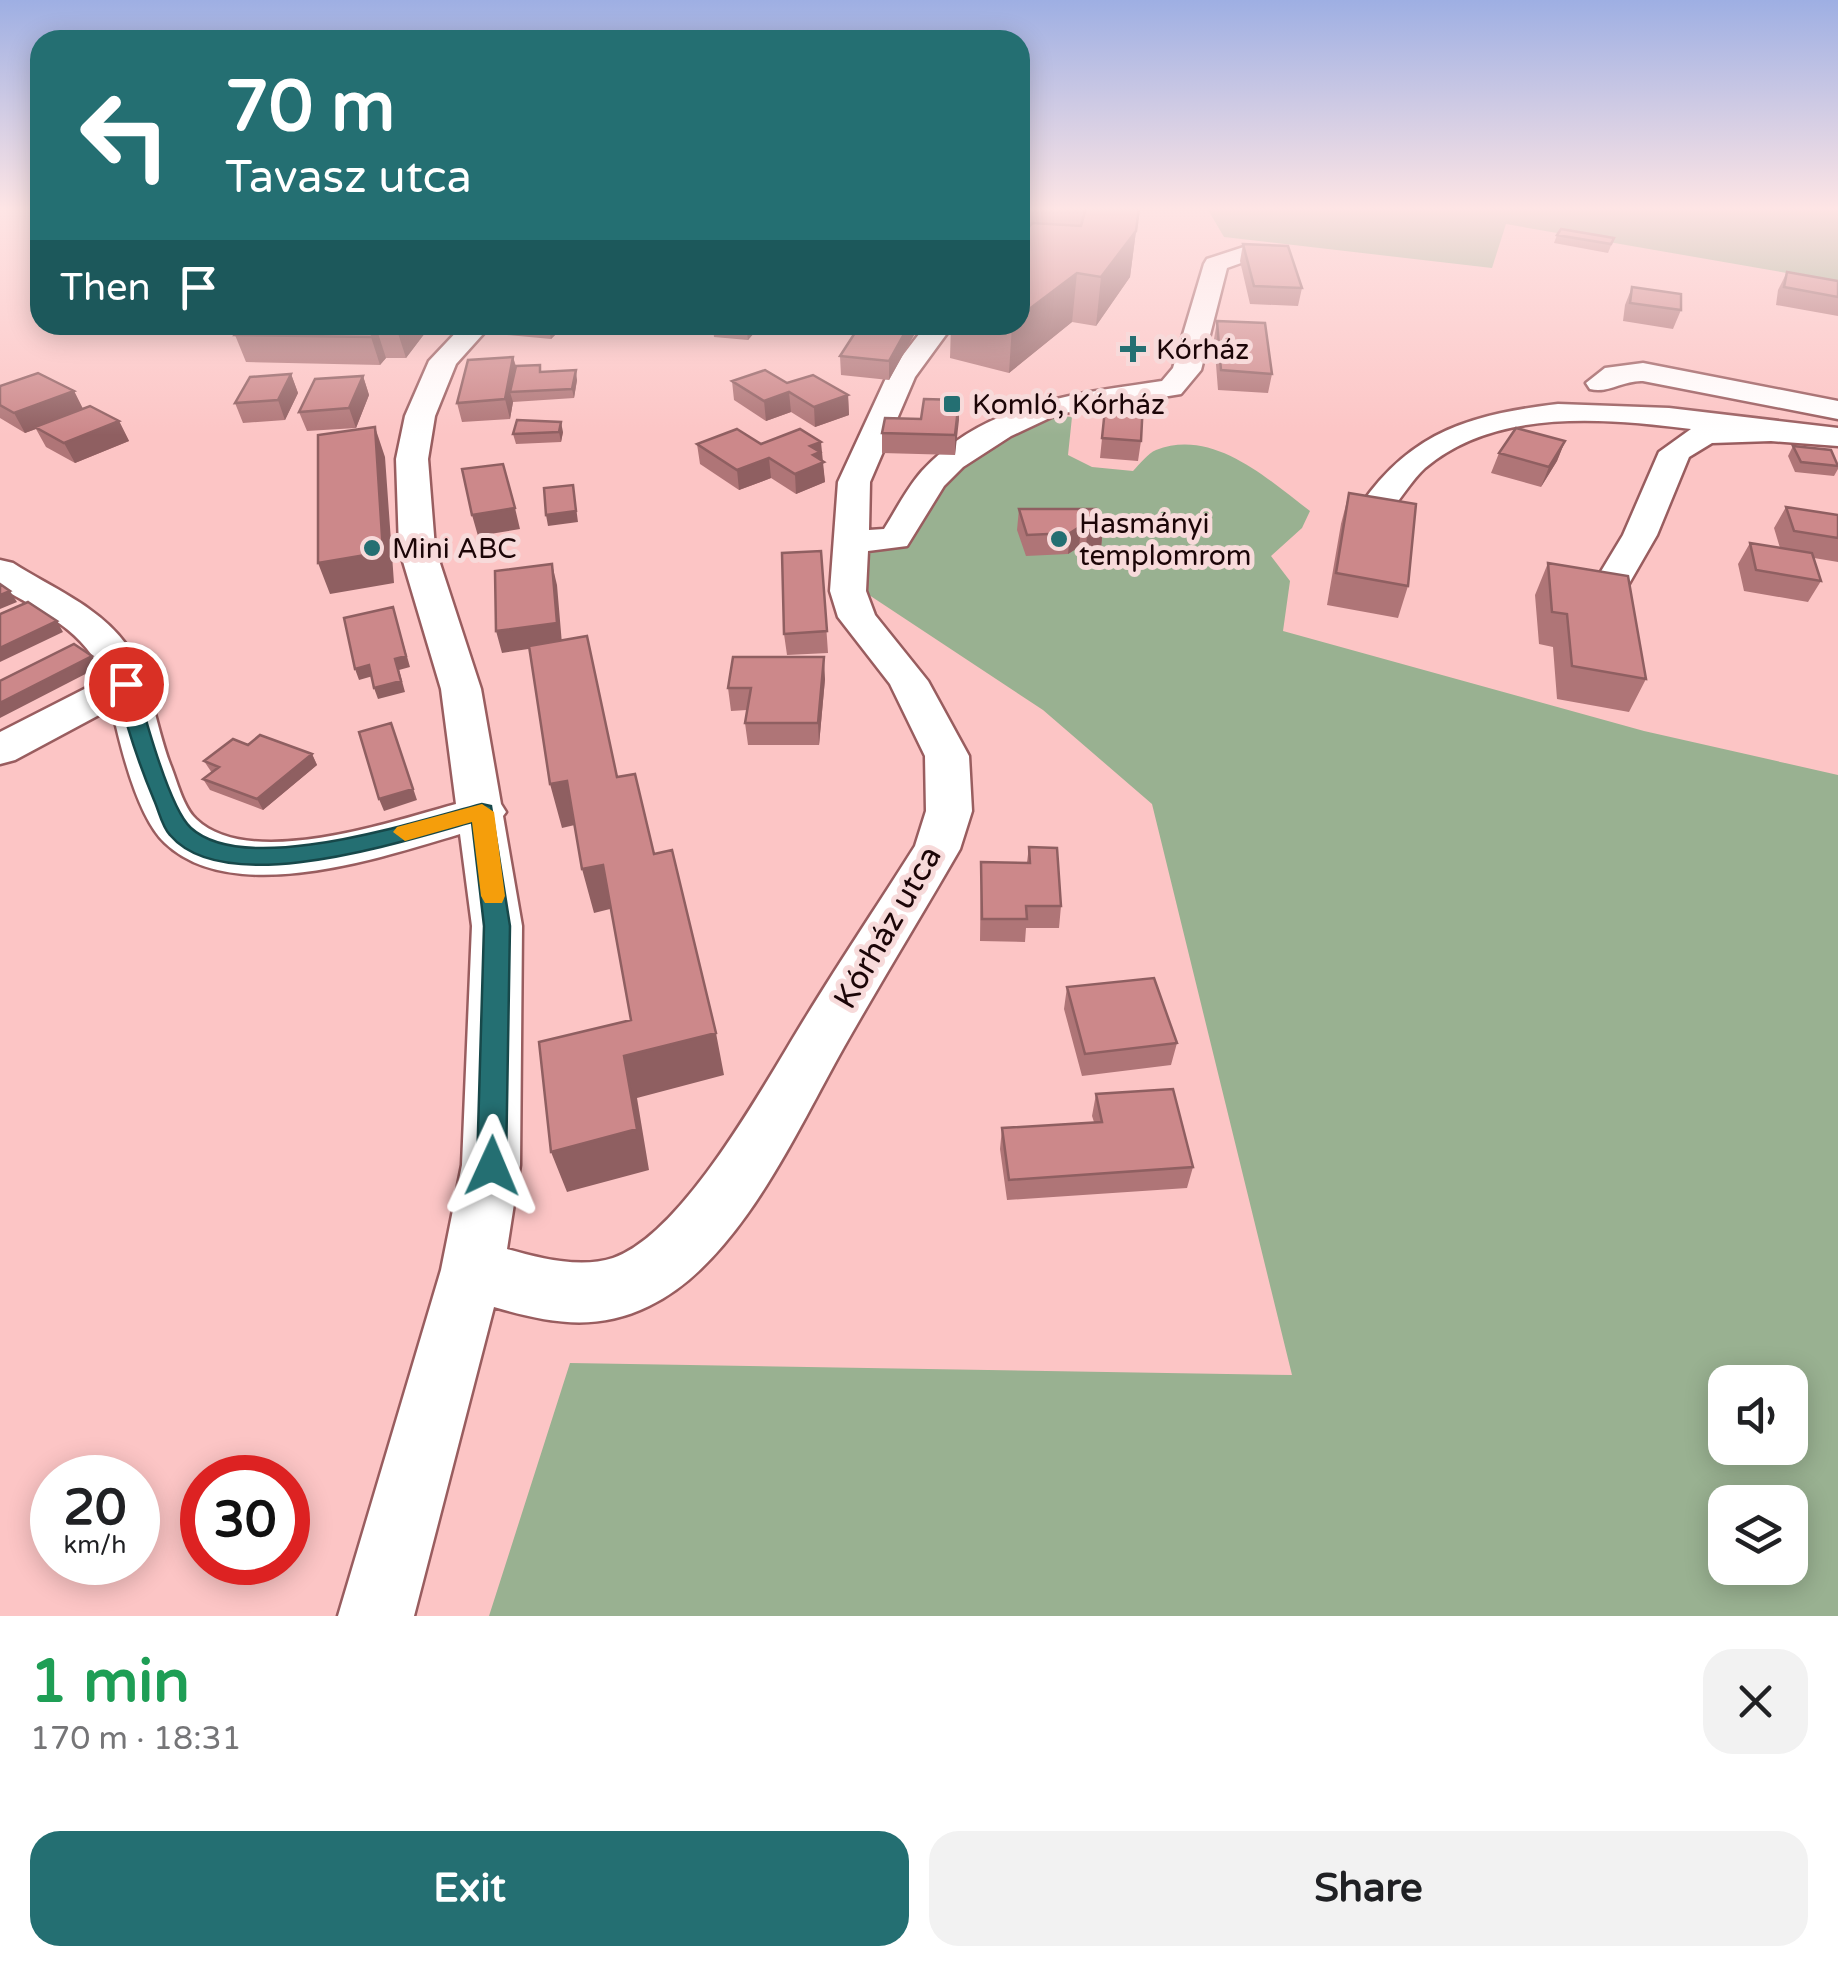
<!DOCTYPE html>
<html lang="en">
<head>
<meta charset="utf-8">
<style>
	body { margin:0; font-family:"Varela Round",sans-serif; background:#f2f2f2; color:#202124; height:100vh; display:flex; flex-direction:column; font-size:38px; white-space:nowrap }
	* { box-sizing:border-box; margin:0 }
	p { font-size:32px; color:#757577 }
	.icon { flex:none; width:55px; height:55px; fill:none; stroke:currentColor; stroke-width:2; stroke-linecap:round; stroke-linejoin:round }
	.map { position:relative; height:1616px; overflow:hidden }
	.sheet { display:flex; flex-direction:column; background:#fff; flex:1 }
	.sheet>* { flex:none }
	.banner { position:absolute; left:30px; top:30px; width:1000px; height:305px; border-radius:30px; box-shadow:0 5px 25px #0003; background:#246f72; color:#fff; overflow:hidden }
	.tools { position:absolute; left:1708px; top:1365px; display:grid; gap:20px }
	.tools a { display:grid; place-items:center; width:100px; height:100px; border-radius:20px; background:#fff; box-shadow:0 5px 25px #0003; font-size:50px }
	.speed { position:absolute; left:30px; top:1455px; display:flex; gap:20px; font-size:50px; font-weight:700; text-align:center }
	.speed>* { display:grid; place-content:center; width:130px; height:130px; border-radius:50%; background:#fff; box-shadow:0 5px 25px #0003; line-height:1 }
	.speed small { font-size:25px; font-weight:400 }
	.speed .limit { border:15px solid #d22; background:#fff; color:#111 }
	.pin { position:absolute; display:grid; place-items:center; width:85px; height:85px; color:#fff; margin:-42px; border:5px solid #fff; border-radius:50%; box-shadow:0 2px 10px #0007 }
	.me { position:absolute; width:110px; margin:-55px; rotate:1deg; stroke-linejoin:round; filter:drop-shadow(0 0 8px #0008) }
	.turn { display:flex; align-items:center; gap:35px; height:210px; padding:0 30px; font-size:45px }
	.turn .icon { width:130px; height:130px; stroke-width:2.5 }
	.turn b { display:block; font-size:70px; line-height:85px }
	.then { display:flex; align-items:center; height:95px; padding:0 30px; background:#0003; gap:20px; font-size:38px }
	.round { display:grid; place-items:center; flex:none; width:105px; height:105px; border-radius:30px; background:#f2f2f2 }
	.headline { display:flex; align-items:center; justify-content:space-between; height:170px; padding:0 30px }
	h1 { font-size:60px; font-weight:700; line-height:75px; color:#1e9e55 }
	.primary-button { display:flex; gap:20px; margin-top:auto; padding:20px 30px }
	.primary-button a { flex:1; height:115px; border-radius:30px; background:#246f72; color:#fff; font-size:40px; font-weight:700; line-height:115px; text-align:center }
	.primary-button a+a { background:#f2f2f2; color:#202124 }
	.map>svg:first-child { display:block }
</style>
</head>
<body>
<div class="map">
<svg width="1838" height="1616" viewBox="0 0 1838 1616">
	<rect width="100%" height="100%" fill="#fcc5c5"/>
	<path fill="#99b191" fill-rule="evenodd" d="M 1207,208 L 1838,208 L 1838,282 L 1506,224 L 1492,268 L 1224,237 Z
		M 1050,415 L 1072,417 L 1068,455 L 1092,467 L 1133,471 C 1139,465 1148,453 1156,450 C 1213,427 1269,480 1310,511 L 1302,528 L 1271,556 L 1290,581 L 1283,631 L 1644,731 L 1838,775 L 1838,1616 L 489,1616 L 570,1363 L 1292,1375 L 1152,804 L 1043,710 L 863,591 L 871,544 L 949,465 ZM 1725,1382 L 1790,1382 L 1790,1448 L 1725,1448 ZM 1725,1502 L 1790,1502 L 1790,1568 L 1725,1568 Z"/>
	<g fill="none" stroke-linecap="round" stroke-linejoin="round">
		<g stroke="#995d5f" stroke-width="5">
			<path id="minor" d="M 1247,246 L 1259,253 L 1255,258 L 1227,268 L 1201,370 L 1181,394 L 1058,414 L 1011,436 L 963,467 L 944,486 L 907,546 L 868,551 L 866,591 L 875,615 L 928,681 L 969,756 L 972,811 L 960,849 C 922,915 882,980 844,1047 C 797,1130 739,1263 649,1306 C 597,1332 548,1323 494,1307 L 414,1616 L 338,1616 L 441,1270 L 462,1165 L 472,926 L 460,834 C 383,857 233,908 165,843 C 137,817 120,745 112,708 L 15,760 L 0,764 L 0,732 L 104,679 C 88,632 40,611 0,587 L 0,560 L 13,563 C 50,587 98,606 125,643 C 151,678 155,724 170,764 C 177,781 183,807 196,819 C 250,871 393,821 456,804 L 441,689 L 399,548 L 396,459 L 405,416 L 429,361 L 463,325 L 491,325 L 456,364 L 435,416 L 428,459 L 435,548 L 481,689 L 501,804 L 506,812 L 503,816 L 522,926 L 520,1165 L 507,1249 C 539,1258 580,1269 613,1258 C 685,1233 767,1079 807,1015 C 842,958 879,903 915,846 L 926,811 L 925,756 L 890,684 L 838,617 L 830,591 L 838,482 L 887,376 L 926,325 L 953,325 L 915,377 L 870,482 L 869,530 L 884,529 C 896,510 907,488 922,471 C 986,402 1075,394 1162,381 L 1173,368 L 1204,264 L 1207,259 Z
				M 1643,363 L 1838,401 L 1838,419 L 1643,381 C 1623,380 1608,394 1590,389 L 1586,383 L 1605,368 Z
				M 1558,404 L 1669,408 L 1838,428 L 1838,446 L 1771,441 L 1712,443 L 1689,457 L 1657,535 L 1619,601 L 1606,604 L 1593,601 L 1588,593 L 1623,535 L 1659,452 L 1691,429 C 1604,418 1496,408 1425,468 C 1412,480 1402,497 1391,510 L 1367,510 L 1362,503 C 1413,430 1474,414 1558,404 Z"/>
		</g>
		<use href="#minor" fill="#fff" fill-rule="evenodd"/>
	</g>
	<path fill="#af7577" d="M 1020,208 L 1139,208 L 1130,277 L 1096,326 L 1072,322 L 1009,373 L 950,358 L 951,325 L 1020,325 Z
		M 1557,235 L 1614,238 L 1608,253 L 1554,243 Z
		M 1243,244 L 1302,288 L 1298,306 L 1250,304 L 1240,261 Z
		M 1787,272 L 1838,281 L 1838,316 L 1776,305 L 1778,290 Z
		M 1632,287 L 1681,310 L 1673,329 L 1623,321 L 1625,305 Z
		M 1217,321 L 1272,374 L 1268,393 L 1218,390 L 1214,339 Z
		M 245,325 L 423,325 L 425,333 L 406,358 L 386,358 L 380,365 L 246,362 L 235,335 Z
		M 504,325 L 565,325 L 551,339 L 507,335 Z
		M 580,325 L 644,325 L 638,332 L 580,327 Z
		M 648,325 L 682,325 L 676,331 L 648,328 Z
		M 713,325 L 761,325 L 748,340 L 714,337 Z
		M 860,325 L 914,325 L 914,335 L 889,380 L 841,375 L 840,356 Z
		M 513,357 L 516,366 L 577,380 L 574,398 L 513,402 L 510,419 L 462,422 L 457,403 Z
		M 291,374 L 298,393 L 285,420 L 243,423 L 235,403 Z
		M 363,376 L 369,395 L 356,428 L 307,431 L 299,412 Z
		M 732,381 L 787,383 L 848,395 L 849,415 L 815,427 L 791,412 L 766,421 L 734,400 Z
		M 0,386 L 74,391 L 83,409 L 119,421 L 129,441 L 75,463 L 46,447 L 36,429 L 25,433 L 0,418 Z
		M 1106,399 L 1141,441 L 1138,461 L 1100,458 Z
		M 959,400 L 955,455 L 882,453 L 882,433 L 921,419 Z
		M 563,432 L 561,442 L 516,444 L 513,434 Z
		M 1565,441 L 1557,461 L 1541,487 L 1491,473 L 1499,453 Z
		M 697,444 L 761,444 L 822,460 L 825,482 L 796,494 L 771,478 L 739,490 L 700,464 Z
		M 1793,446 L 1838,464 L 1838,469 L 1834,476 L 1795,472 L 1788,456 Z
		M 1349,493 L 1408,586 L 1398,618 L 1327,605 L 1341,524 Z
		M 1786,507 L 1838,515 L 1838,562 L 1814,558 L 1821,581 L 1808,602 L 1744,591 L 1738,564 L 1750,543 L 1780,548 L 1774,528 Z
		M 1019,509 L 1103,527 L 1101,548 L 1085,551 L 1079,547 L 1068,554 L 1026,556 L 1017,530 Z
		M 821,551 L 828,653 L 787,655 L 784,634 Z
		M 1548,563 L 1646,679 L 1629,712 L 1557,699 L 1553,647 L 1539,644 L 1535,595 Z
		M 825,679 L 819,745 L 748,745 L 745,723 L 747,710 L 731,711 L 728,688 Z
		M 248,745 L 312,754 L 317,765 L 263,810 L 210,790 L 203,779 L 212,773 L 204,761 Z
		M 1029,847 L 1061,906 L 1059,928 L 1026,928 L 1025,942 L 980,941 L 981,862 L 1027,862 Z
		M 1067,987 L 1177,1043 L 1171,1065 L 1082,1076 L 1064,1009 Z
		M 1096,1094 L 1193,1167 L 1187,1188 L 1007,1200 L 1000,1149 L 1002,1128 L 1094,1122 L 1092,1116 Z"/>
	<path fill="#8f5f61" d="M 1139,208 L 1130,277 L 1096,326 L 1101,277 Z
		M 1077,273 L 1072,322 L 1009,373 L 1012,325 L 1020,325 L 1020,316 Z
		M 402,325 L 423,325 L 425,333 L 406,358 L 397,330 Z
		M 548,325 L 565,325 L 551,339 Z
		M 746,325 L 761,325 L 748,340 Z
		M 909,325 L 914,325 L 914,335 L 889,380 L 889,361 Z
		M 377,330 L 386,358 L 380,365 L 371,337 Z
		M 513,357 L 518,376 L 510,392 L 513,402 L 510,419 L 505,399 Z
		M 576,370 L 577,380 L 574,398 L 572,389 Z
		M 291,374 L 298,393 L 285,420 L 278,400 Z
		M 363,376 L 369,395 L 356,428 L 349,408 Z
		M 74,391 L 84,411 L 25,433 L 14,413 Z
		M 789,392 L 791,412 L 766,421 L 764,401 Z
		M 848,395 L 849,415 L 815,427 L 814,407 Z
		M 959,400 L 959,420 L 955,455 L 955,435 Z
		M 119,421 L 129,441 L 75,463 L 64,443 Z
		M 561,422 L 563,432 L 561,442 L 559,432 Z
		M 375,427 L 385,457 L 394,583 L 330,594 L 318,563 Z
		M 1565,441 L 1557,461 L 1541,487 L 1549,467 Z
		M 821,442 L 825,482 L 796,494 L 795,474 L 810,446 Z
		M 769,458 L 771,478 L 739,490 L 737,470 Z
		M 573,485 L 578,522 L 548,526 L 546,515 Z
		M 515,508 L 520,529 L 478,536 L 472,515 Z
		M 1081,526 L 1079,547 L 1068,554 L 1070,533 Z
		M 1103,527 L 1101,548 L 1085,551 L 1088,530 Z
		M 552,564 L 557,585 L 562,644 L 502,653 L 496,631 Z
		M 10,591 L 17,602 L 0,609 L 0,595 Z
		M 393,607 L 410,667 L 399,670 L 405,692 L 378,699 L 374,688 L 395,659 Z
		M 57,621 L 63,632 L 0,662 L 0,648 Z
		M 92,656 L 99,667 L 0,718 L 0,703 Z
		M 824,657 L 825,679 L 819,745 L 818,723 Z
		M 369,665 L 373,676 L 359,680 L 355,669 Z
		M 395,734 L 417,800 L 384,811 L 379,799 Z
		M 312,754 L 317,765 L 263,810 L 257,799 Z
		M 567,781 L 579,824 L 562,828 L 550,784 Z
		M 603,865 L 614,908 L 594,913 L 582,869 Z
		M 716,1033 L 724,1075 L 637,1098 L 649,1170 L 567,1192 L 551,1152 L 624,1056 Z"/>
	<path fill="#cc888a" stroke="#8f5f61" stroke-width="2.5" d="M 1086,208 L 1139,208 L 1136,231 L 1101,277 L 1077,273 L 1020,316 L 1020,262 L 1024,259 L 1020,258 L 1020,239 L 1032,223 L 1081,226 Z
		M 1561,229 L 1614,238 L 1611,244 L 1557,235 Z
		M 1243,244 L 1288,246 L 1302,288 L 1254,286 Z
		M 1787,272 L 1838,281 L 1838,297 L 1784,287 Z
		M 1632,287 L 1681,294 L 1681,310 L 1630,303 Z
		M 1217,321 L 1265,323 L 1272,374 L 1221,370 Z
		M 245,325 L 402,325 L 397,330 L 377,330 L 371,337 L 235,335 Z
		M 860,325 L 909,325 L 889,361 L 840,356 Z
		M 513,357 L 505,399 L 457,403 L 468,360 Z
		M 540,365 L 540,372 L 576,370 L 572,389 L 510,392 L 516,366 Z
		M 765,370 L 787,383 L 813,375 L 848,395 L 814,407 L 789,392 L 764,401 L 732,381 Z
		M 38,373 L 74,391 L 14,413 L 0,405 L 0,386 Z
		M 291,374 L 278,400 L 235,403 L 250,377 Z
		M 363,376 L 349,408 L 299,412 L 315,379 Z
		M 924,399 L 959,400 L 955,435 L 882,433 L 885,418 L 921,419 Z
		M 1106,399 L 1143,402 L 1141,441 L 1102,438 Z
		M 90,406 L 119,421 L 64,443 L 35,427 Z
		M 517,420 L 561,422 L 559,432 L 513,434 Z
		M 375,427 L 383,552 L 318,563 L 318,435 Z
		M 1516,428 L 1565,441 L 1549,467 L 1499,453 Z
		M 737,429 L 761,444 L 800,429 L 821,442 L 810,446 L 820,452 L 813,455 L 824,462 L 795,474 L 769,458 L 737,470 L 697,444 Z
		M 1793,446 L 1831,450 L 1838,466 L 1801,462 Z
		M 503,464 L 515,508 L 472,515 L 462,469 Z
		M 573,485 L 576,511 L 546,515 L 544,488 Z
		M 1349,493 L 1416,504 L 1408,586 L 1336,573 Z
		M 1786,507 L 1838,515 L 1838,538 L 1794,531 Z
		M 1019,509 L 1096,509 L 1103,527 L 1088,530 L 1081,526 L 1070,533 L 1027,535 Z
		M 1750,543 L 1812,553 L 1821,581 L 1756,570 Z
		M 821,551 L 827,631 L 784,634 L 782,553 Z
		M 1548,563 L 1628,576 L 1646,679 L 1572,666 L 1567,614 L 1552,612 Z
		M 552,564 L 557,623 L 496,631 L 495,571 Z
		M 0,584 L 10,591 L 0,595 Z
		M 28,602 L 57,621 L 0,648 L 0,614 Z
		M 393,607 L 406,656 L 395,659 L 401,681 L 374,688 L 369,665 L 355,669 L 344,618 Z
		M 587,636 L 617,777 L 635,774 L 654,854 L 672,850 L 716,1033 L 624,1056 L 637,1129 L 551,1152 L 539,1042 L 631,1020 L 603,865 L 582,869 L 567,781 L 550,784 L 529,646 Z
		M 74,644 L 92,656 L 0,703 L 0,681 Z
		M 733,657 L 824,657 L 818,723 L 745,723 L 751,688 L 728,688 Z
		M 391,723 L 413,789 L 379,799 L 359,732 Z
		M 260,735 L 312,754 L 257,799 L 203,779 L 219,767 L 204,761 L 233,739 L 248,745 Z
		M 1029,847 L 1057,848 L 1061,906 L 1026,906 L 1027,919 L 982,919 L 981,862 L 1030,863 Z
		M 1154,978 L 1177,1043 L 1085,1054 L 1067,987 Z
		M 1173,1089 L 1193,1167 L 1009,1180 L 1002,1128 L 1102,1122 L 1096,1094 Z"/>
	<linearGradient id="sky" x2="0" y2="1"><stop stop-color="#9eafe3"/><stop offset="0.48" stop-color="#fee5e5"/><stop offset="1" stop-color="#fee5e5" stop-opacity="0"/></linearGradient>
	<rect width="1838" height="435" fill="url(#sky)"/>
	<path fill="#246f72" stroke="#17484a" stroke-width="2.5" d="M 126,677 L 136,684 C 144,714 170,809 191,828 C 246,878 416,821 482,804 L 491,806 L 510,926 L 506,1166 L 502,1175 L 492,1179 L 481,1175 L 477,1166 L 484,926 L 472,822 C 403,841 225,900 170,835 C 162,827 159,811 154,800 C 138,762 126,725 116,684 Z"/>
	<path fill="#f59e0b" d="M 482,804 L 494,812 L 505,896 L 502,903 L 485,903 L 481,896 L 472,822 L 405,841 L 393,832 L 397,827 Z"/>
	<g fill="#246f72" stroke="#f7dada" stroke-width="4">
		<path d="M1128 334h10v10h10v10h-10v10h-10v-10h-10v-10h10z"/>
		<rect x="942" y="394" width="20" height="20" rx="5"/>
		<circle cx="1059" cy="539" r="10"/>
		<circle cx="372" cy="548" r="10"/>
	</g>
	<g text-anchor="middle" stroke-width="10" stroke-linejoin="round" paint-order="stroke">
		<g font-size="28" fill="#1b0507" stroke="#f7dada" text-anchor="start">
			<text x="1156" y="359">Kórház</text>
			<text x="972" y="414">Komló, Kórház</text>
			<text x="1079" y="533">Hasmányi<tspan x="1079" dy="32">templomrom</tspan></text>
			<text x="392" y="558">Mini ABC</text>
		</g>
		<g font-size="32" fill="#1b0507" stroke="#f7dada">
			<text transform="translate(887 927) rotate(-60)" y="11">Kórház utca</text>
		</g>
	</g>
</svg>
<div class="tools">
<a><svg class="icon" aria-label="sound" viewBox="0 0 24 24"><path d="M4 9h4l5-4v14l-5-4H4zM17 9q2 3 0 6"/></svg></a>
<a><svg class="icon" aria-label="layers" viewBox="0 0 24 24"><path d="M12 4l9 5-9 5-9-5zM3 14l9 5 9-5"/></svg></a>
</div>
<div class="speed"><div>20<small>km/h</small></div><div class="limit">30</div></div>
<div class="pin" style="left:126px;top:684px;background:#d93025"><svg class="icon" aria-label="arrive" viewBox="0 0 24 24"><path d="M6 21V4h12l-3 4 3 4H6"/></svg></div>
<svg class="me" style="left:492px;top:1166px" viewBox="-20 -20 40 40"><path d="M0-17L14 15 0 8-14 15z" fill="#246f72" stroke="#fff" stroke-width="4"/></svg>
<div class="banner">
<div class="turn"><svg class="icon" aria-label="left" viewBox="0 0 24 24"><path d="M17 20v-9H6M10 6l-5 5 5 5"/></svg><div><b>70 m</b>Tavasz utca</div></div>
<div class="then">Then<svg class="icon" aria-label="arrive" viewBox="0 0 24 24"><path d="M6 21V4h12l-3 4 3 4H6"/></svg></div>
</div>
</div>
<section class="sheet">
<div class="headline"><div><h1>1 min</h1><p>170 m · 18:31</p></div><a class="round"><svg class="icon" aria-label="close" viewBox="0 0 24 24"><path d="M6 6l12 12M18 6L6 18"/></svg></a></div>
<div class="primary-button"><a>Exit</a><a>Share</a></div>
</section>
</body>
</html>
